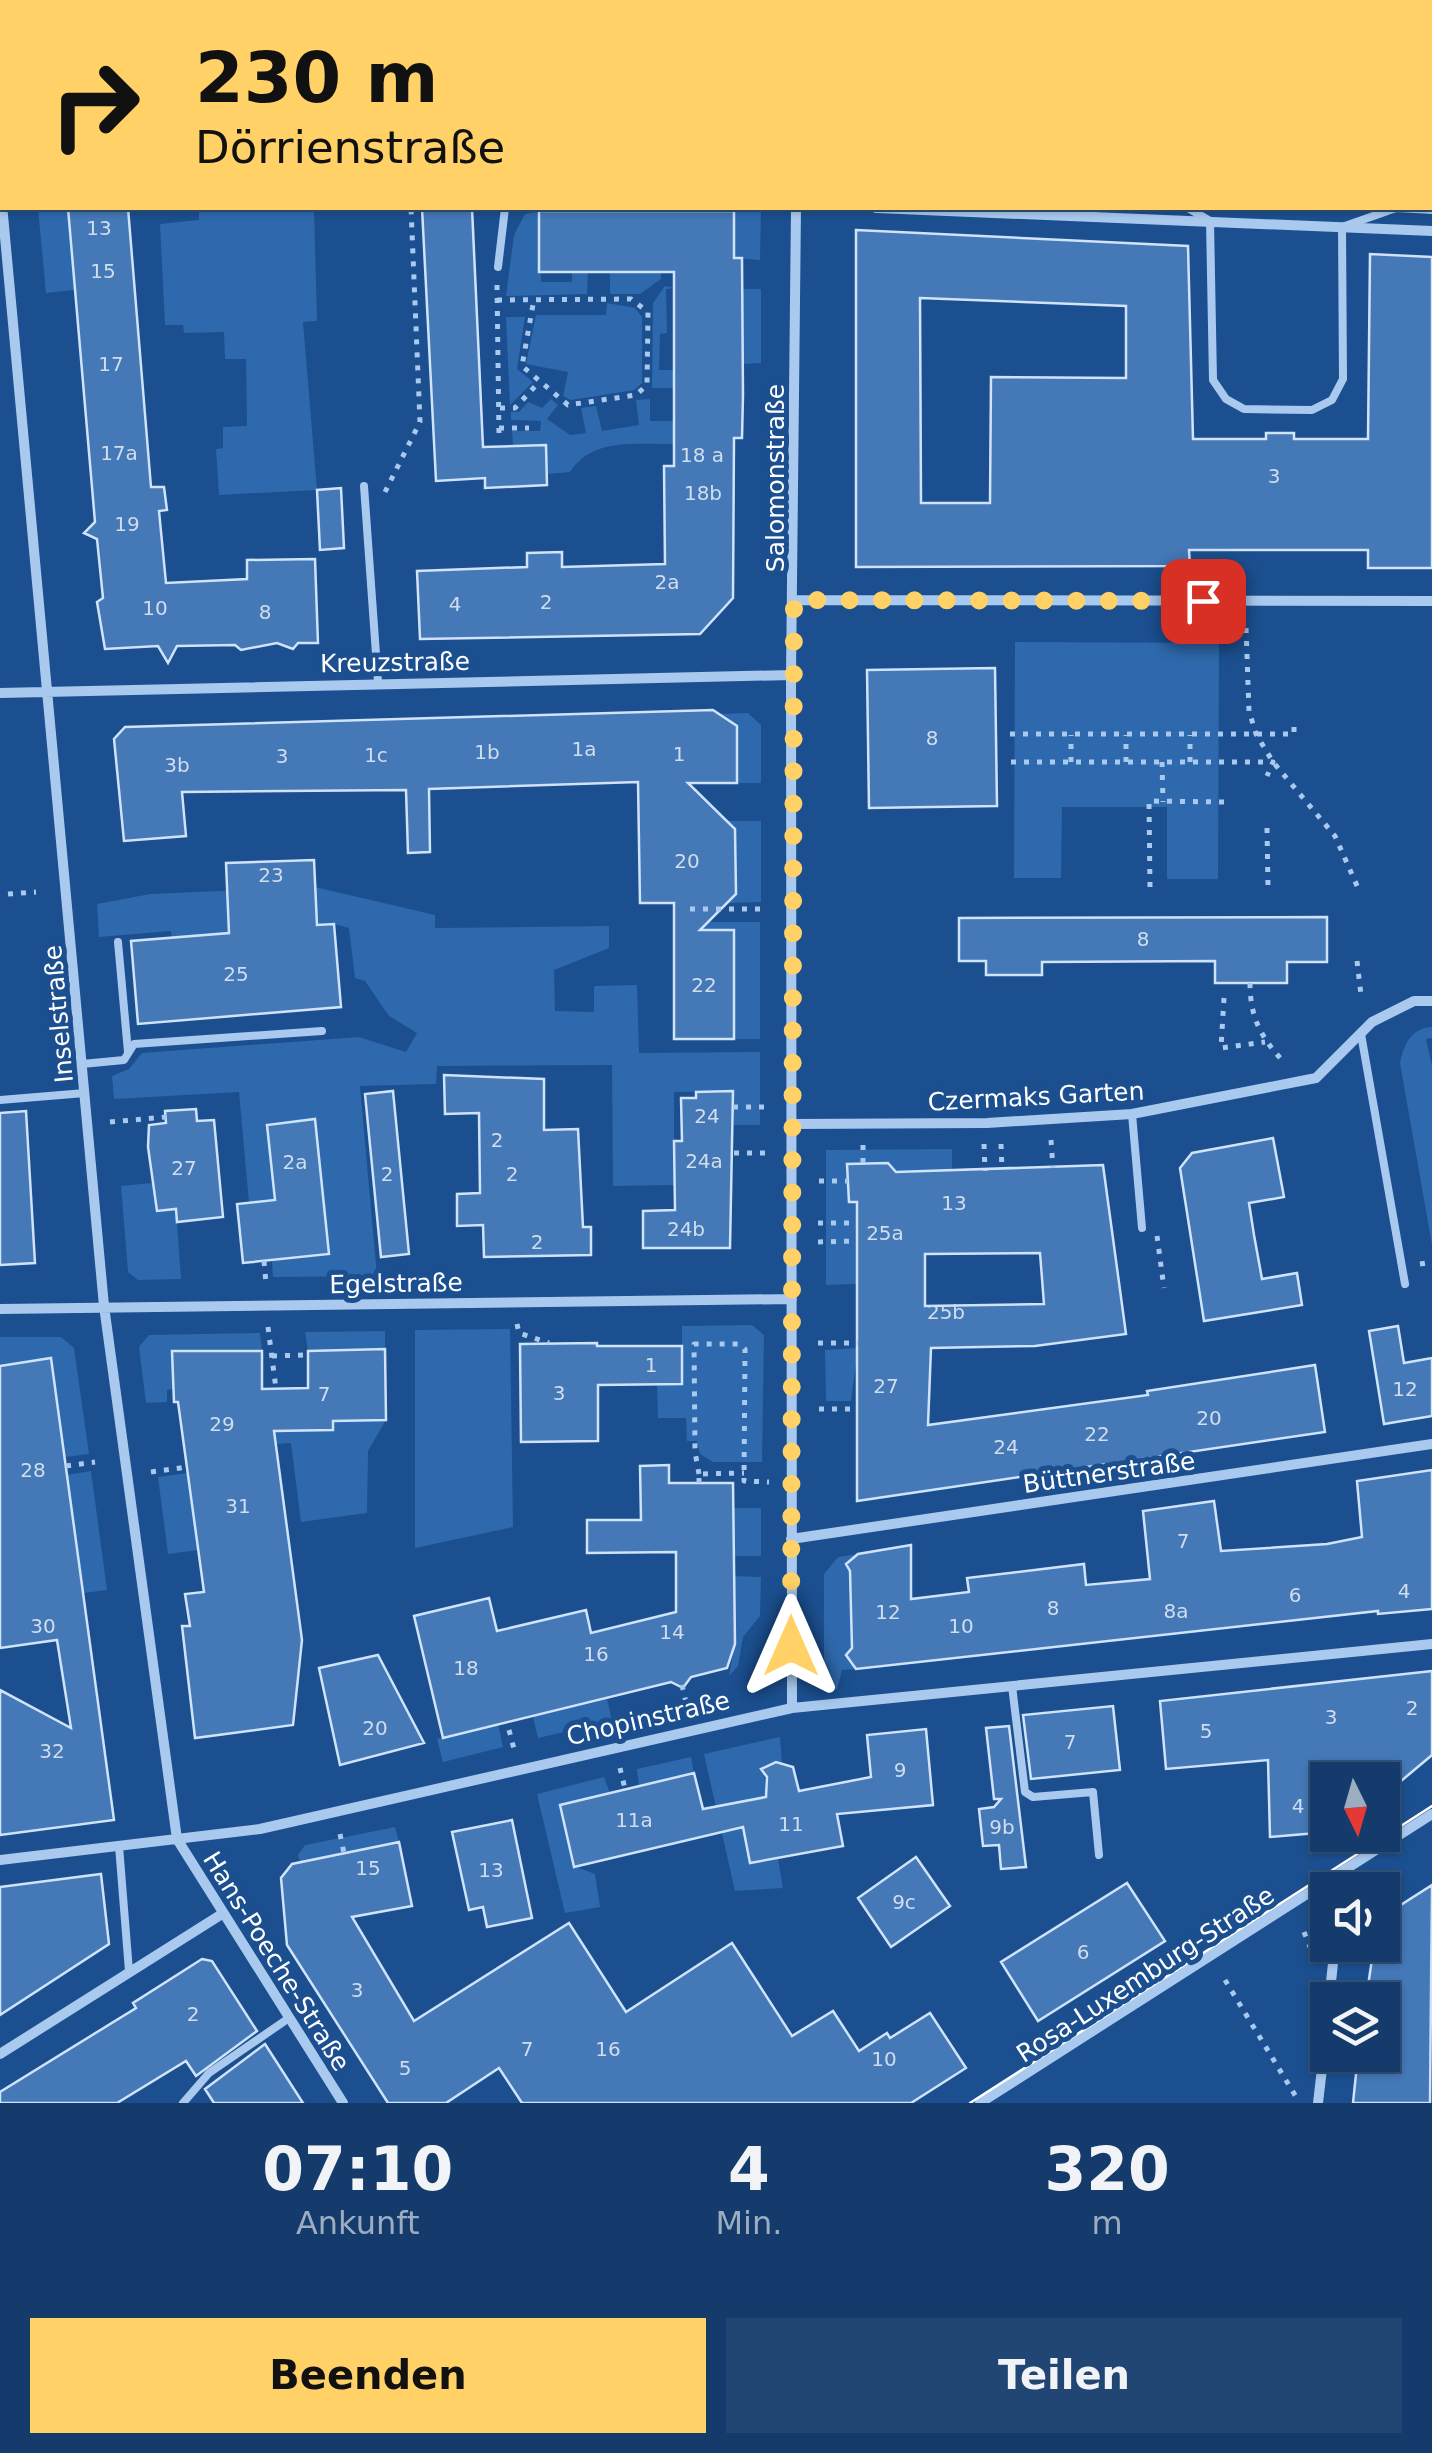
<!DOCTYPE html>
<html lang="de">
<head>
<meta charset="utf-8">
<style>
	body { margin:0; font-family:"DejaVu Sans",sans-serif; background:#214673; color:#f1f3f6; height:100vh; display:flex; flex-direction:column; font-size:38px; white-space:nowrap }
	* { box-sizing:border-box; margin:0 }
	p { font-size:32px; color:#9dadc1 }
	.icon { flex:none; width:55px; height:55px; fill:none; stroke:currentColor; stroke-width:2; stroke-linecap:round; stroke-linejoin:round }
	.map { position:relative; height:2103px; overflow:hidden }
	.side { display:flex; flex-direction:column; background:#143b6b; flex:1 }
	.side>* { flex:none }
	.top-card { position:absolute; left:0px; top:0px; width:1432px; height:210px; box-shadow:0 2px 8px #0004,0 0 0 2px #33557e; background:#ffd166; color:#111; overflow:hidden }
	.needle { width:65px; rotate:175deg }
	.buttons { position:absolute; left:1310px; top:1762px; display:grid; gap:20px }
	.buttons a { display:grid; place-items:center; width:90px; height:90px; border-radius:0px; background:#143b6b; box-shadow:0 2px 8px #0004,0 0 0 2px #33557e; font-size:50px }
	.pin { position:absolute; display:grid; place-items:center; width:85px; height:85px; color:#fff; margin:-42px; border-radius:20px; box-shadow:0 5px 15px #0006 }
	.me { position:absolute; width:110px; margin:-55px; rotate:0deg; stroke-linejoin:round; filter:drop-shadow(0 0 8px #0008) }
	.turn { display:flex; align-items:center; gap:35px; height:210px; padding:0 30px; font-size:45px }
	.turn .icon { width:130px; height:130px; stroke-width:2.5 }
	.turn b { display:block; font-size:70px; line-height:85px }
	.eta { display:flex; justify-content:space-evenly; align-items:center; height:170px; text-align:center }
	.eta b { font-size:60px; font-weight:700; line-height:70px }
	.button { display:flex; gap:20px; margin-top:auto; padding:20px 30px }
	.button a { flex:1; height:115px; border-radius:0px; background:#ffd166; color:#111; font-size:40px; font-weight:700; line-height:115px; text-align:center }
	.button a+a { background:#214673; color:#f1f3f6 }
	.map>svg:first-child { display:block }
</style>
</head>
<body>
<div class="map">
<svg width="1432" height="2103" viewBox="0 0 1432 2103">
	<rect width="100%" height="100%" fill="#1b4f8f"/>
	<path fill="#2e69ad" d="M 38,208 L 68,208 L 75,290 L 46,293 Z
		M 199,208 L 314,208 L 317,321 L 303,322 L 317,490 L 219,495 L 216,449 L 223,448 L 223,427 L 247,426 L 246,359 L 225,359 L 224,332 L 184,333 L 183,325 L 165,325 L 160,224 L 199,220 Z
		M 734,208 L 761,208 L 760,260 L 734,258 Z
		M 539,211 L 541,282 L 572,282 L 572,272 L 588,273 L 587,294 L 506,296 L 514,235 L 525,214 Z
		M 610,272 L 661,272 L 661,279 L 640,294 L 610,294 Z
		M 665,286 L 674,288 L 666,289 L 667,333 L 660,334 L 659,370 L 674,370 L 673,388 L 652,388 L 653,303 Z
		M 742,289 L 761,289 L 761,363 L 741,364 Z
		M 607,303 L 635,308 L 642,317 L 642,383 L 634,390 L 571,400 L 563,396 L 568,372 L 526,364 L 536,315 L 606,315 Z
		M 506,317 L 525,317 L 517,369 L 533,382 L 510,405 Z
		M 551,399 L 558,405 L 547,419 L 570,435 L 586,433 L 581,408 L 596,406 L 602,431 L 639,425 L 636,400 L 650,399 L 650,421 L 674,421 L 674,444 C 636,445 593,437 570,472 L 547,474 L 546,446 L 513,446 L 512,431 L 540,431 L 541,421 L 511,420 L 511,412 L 519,412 L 528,402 L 542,408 Z
		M 1015,642 L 1219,643 L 1218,879 L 1167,879 L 1167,807 L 1062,807 L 1061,878 L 1014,878 Z
		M 748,713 L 761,725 L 761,783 L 737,783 L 737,726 L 719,714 Z
		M 727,821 L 761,821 L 761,902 L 727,903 L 736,894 L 735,829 Z
		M 315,887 L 435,915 L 435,928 L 609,926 L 609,948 L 554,970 L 555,1011 L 594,1012 L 594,986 L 637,985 L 639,1053 L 760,1052 L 760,1125 L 734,1125 L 733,1091 L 674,1092 L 674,1185 L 613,1186 L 612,1065 L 437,1066 L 436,1084 L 360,1086 L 377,1276 L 273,1277 L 272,1260 L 329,1254 L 315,1120 L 268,1125 L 275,1200 L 249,1203 L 239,1092 L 114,1099 L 112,1076 L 129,1069 L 142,1053 L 359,1037 L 406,1052 L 417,1033 L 389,1016 L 365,981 L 355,978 L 349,928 L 334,924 L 172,938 L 171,931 L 99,937 L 97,904 L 150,894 Z
		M 674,922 L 760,922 L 760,1039 L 734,1039 L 734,930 L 674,930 Z
		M 1432,1027 L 1432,1038 L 1426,1039 L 1432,1066 L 1432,1245 L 1400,1063 C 1404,1044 1411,1028 1432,1027 Z
		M 952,1149 L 952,1171 L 896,1172 L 888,1163 L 848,1164 L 849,1201 L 856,1202 L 857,1284 L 826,1285 L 826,1150 Z
		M 151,1183 L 176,1209 L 181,1279 L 138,1280 L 128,1272 L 121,1186 Z
		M 752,1325 L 764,1335 L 762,1462 L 713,1462 L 700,1454 L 697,1441 L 687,1441 L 686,1418 L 658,1418 L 657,1384 L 682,1383 L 682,1326 Z
		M 510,1329 L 513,1527 L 415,1548 L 415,1330 Z
		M 385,1331 L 385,1349 L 308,1351 L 305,1332 Z
		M 260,1333 L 262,1351 L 172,1351 L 174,1389 L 167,1390 L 167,1402 L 146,1403 L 139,1347 L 149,1335 Z
		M 0,1337 L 61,1337 L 74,1348 L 89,1454 L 65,1457 L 51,1359 L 0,1366 Z
		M 858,1348 L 851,1401 L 826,1401 L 825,1350 Z
		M 280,1400 L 333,1421 L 386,1420 L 368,1451 L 367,1513 L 301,1522 L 291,1443 L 264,1445 Z
		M 91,1471 L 107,1590 L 0,1604 L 0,1582 L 80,1570 L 67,1475 Z
		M 188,1473 L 198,1550 L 168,1554 L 158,1477 Z
		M 734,1508 L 761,1508 L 761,1556 L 734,1556 Z
		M 858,1554 L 849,1562 L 858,1669 L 842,1670 L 837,1690 L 824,1678 L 824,1574 L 838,1557 Z
		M 733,1576 L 761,1577 L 760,1616 L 743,1637 L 738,1666 L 729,1676 L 735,1644 Z
		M 607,1699 L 612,1721 L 538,1738 L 533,1717 Z
		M 498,1724 L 503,1747 L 443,1762 L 437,1739 Z
		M 780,1737 L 782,1763 L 764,1772 L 766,1797 L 738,1803 L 750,1863 L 778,1858 L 783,1888 L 735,1891 L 704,1754 Z
		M 691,1757 L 694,1773 L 639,1786 L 637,1769 Z
		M 604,1777 L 610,1793 L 560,1805 L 574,1866 L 595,1874 L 600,1907 L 565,1913 L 537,1794 Z
		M 395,1827 L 399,1842 L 300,1862 L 298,1855 L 305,1845 Z"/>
	<path fill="#4478b7" stroke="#cfe3fa" stroke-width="2.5" fill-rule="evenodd" d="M 68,208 L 128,208 L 151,487 L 164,487 L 167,510 L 159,511 L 166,583 L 247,579 L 247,560 L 315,559 L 318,643 L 298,643 L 293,649 L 277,643 L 241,650 L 235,645 L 177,646 L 168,663 L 158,646 L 105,649 L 97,602 L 103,598 L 97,539 L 84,533 L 95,522 Z
		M 422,208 L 472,208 L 483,447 L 546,445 L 547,485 L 485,488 L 485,478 L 436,481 Z
		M 539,211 L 734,211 L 734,258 L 742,258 L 743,395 L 742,438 L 734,438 L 733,598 L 700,634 L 420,639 L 417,571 L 527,567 L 527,553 L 562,552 L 562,567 L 665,564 L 664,466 L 674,466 L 674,272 L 539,272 Z
		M 856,230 L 1188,246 L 1193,439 L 1266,439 L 1266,433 L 1294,433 L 1294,439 L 1368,439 L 1370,254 L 1432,257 L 1432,568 L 1368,568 L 1368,550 L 1189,550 L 1190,566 L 856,567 ZM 920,298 L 1126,306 L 1126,378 L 991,377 L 990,503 L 921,503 Z
		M 341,488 L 344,548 L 320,550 L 317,490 Z
		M 995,668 L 997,806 L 869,808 L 867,670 Z
		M 713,710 L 737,726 L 737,783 L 688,783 L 735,829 L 736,894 L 700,930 L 734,930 L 734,1039 L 674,1039 L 674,903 L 640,903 L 638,782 L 429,789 L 430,852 L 408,853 L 406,790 L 182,792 L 186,836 L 124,841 L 114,739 L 125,727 Z
		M 314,860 L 317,925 L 334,924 L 341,1007 L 138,1024 L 131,941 L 229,933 L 226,863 Z
		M 1327,917 L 1327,962 L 1287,962 L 1287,983 L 1215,983 L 1215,961 L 1042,962 L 1042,975 L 986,975 L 986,961 L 959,961 L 959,918 Z
		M 444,1075 L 544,1079 L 544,1130 L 578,1129 L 583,1227 L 591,1227 L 591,1255 L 484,1257 L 483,1225 L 457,1226 L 457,1194 L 480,1193 L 479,1113 L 445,1114 Z
		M 393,1091 L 409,1254 L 381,1257 L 365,1094 Z
		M 733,1091 L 730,1248 L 643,1248 L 643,1211 L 675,1210 L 674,1141 L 682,1141 L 681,1098 L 696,1098 L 696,1092 Z
		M 196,1109 L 197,1121 L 214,1120 L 223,1217 L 177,1222 L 176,1209 L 157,1211 L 148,1147 L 149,1125 L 166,1123 L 165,1111 Z
		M 26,1111 L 35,1263 L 0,1265 L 0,1113 Z
		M 315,1119 L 329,1254 L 243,1263 L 237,1204 L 275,1200 L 267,1125 Z
		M 1273,1138 L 1284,1197 L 1249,1203 L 1254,1235 L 1262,1279 L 1297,1273 L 1302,1305 L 1204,1321 L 1180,1168 L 1192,1153 Z
		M 888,1163 L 896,1172 L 1103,1165 L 1126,1334 L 1035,1346 L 931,1348 L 928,1425 L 1148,1395 L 1147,1391 L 1315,1365 L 1325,1432 L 857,1501 L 857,1202 L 849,1202 L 847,1164 ZM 1040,1253 L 1044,1304 L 925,1306 L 925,1254 Z
		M 1398,1326 L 1404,1363 L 1432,1358 L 1432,1416 L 1384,1424 L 1369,1331 Z
		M 597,1343 L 597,1346 L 682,1346 L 682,1384 L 598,1385 L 598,1441 L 521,1442 L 520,1344 Z
		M 385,1349 L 386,1420 L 333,1421 L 333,1430 L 274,1431 L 302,1640 L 293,1725 L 195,1738 L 182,1626 L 190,1626 L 185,1594 L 204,1592 L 178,1402 L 174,1402 L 172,1351 L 262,1351 L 262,1389 L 308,1388 L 308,1351 Z
		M 51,1358 L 114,1820 L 0,1835 L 0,1690 L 71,1728 L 57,1640 L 0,1648 L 0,1366 Z
		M 669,1465 L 669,1483 L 733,1483 L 735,1644 L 727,1668 L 691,1677 L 683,1688 L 671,1682 L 443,1738 L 414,1616 L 489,1598 L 497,1631 L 586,1610 L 591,1633 L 676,1612 L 676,1552 L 587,1553 L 587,1520 L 641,1520 L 640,1466 Z
		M 1432,1470 L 1432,1609 L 1378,1614 L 1378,1611 L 856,1669 L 846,1655 L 852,1648 L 850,1571 L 846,1564 L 858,1554 L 911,1545 L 911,1599 L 969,1592 L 967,1578 L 1084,1564 L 1086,1585 L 1150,1579 L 1143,1511 L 1214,1501 L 1221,1551 L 1327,1544 L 1362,1537 L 1357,1481 Z
		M 378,1655 L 424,1743 L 340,1765 L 319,1668 Z
		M 1432,1671 L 1432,1755 L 1382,1797 L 1382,1780 L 1328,1780 L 1328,1832 L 1270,1837 L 1268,1760 L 1166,1769 L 1160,1701 Z
		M 1113,1706 L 1120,1770 L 1031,1779 L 1023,1715 Z
		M 1009,1726 L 1026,1867 L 1001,1869 L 999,1845 L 983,1846 L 979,1809 L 994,1807 L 1001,1799 L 994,1799 L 986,1728 Z
		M 926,1729 L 933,1805 L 837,1814 L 843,1846 L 750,1863 L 743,1827 L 574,1867 L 560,1805 L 694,1773 L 703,1809 L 766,1797 L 767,1777 L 761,1769 L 776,1762 L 793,1767 L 799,1791 L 871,1777 L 867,1735 Z
		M 512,1820 L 532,1918 L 487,1927 L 483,1907 L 469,1910 L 452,1832 Z
		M 399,1842 L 412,1906 L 352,1917 L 414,2021 L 569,1923 L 626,2012 L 732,1943 L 792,2036 L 833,2011 L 859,2051 L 887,2033 L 890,2038 L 930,2013 L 966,2068 L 911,2103 L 522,2103 L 499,2068 L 446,2103 L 388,2103 L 287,1945 L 281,1878 L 292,1864 Z
		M 916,1857 L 950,1906 L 891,1947 L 858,1898 Z
		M 101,1874 L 109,1944 L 0,2015 L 0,1887 Z
		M 1127,1883 L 1165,1941 L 1038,2021 L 1001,1962 Z
		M 1432,1885 L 1430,2103 L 1353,2103 L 1358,2055 L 1382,2055 L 1382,2000 L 1366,2000 L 1374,1945 L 1382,1945 L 1382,1917 Z
		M 202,1959 L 212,1961 L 257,2031 L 196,2076 L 186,2061 L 117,2103 L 0,2103 L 0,2092 L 136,2008 L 133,2003 Z
		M 265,2044 L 303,2103 L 214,2103 L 205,2089 Z"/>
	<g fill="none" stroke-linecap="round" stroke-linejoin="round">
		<path stroke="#a9c9ee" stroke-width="5" stroke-dasharray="5 8" stroke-linecap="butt" d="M 497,285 L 499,436
			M 497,300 L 631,299 L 648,312 L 647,385 L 636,395 L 568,405 L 522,366 L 534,299
			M 500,408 L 515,408 L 540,381
			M 499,428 L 529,428
			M 385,492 L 420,422 L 411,208
			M 1246,628 L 1249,711 L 1256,734 L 1273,762 L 1335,836 L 1358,888
			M 1010,734 L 1294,734 L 1294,723
			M 1011,762 L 1273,762 L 1267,776
			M 1071,762 L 1071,735
			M 1126,762 L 1126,735
			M 1162,762 L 1163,802
			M 1190,762 L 1190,735
			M 1267,828 L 1268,887
			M 1150,887 L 1149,801 L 1225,802
			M 8,894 L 36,892
			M 690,909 L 768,909
			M 1357,961 L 1361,995
			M 1250,983 C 1250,1016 1260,1036 1282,1060
			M 1224,998 L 1221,1048 L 1265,1042
			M 733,1107 L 769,1107
			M 110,1122 L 166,1117
			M 1051,1140 L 1053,1168
			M 984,1144 L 985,1171
			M 1001,1144 L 1002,1170
			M 863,1145 L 863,1163
			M 734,1153 L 769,1153
			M 819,1181 L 848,1181
			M 818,1223 L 857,1223
			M 1157,1236 L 1164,1288
			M 818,1242 L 857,1241
			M 264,1261 L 266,1283
			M 1420,1264 L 1432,1262
			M 517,1324 L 519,1333 L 549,1343
			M 268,1327 L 276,1389
			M 818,1343 L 858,1343
			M 272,1356 L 303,1355
			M 819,1409 L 857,1409
			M 66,1466 L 95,1462
			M 151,1472 L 187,1467
			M 699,1474 L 695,1452 L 694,1344 L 738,1344 L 745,1349 L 744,1481 L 769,1482
			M 699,1483 L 699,1474 L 744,1473
			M 682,1685 L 687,1707
			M 509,1730 L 514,1749
			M 620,1768 L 625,1789
			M 340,1834 L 344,1853
			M 1304,1932 L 1312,1952
			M 1225,1980 L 1298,2100"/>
		<path stroke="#a9c9ee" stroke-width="8" d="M 1188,208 L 1210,221 L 1213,380 L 1226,399 L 1244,409 L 1312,410 L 1332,400 L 1343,379 L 1342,227 L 1396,208 L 1432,210
			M 498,267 L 505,208
			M 364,486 L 378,682
			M 118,942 L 128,1052
			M 1361,1034 L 1405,1284
			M 82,1064 L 124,1060 L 134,1044 L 322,1031
			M 0,1100 L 85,1093
			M 1132,1114 L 1142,1228
			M 1012,1686 L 1025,1792 L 1033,1797 L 1093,1792 L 1099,1855
			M 119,1846 L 129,1971
			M 183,2103 L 209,2073 L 289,2018"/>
		<path stroke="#a9c9ee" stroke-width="10" d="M 796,0 L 796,2
			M 0,183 L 104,1306 L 177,1839 L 343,2103
			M 876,208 L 1432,231
			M 794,600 L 1432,601
			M 0,693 L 791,675
			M 792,1124 L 987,1123 L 1132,1114 L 1316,1078 L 1372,1022 L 1414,1001 L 1432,1001
			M 0,1309 L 792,1299
			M 791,1539 L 1432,1444
			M 792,1708 L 791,675 L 796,208
			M 0,1860 L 260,1829 L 792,1708 L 1432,1644
			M 1342,1890 L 1344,1870
			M 1329,2000 L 1335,1945
			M 0,2054 L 222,1914
			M 980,2103 L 1432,1814
			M 1318,2103 L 1328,2017"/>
		<path stroke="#fff" stroke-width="2.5" d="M 970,2103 L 1432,1806"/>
	</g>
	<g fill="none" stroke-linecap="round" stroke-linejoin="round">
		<path stroke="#ffd166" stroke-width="18" stroke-dasharray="0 32.4" d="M 791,1646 L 794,600 L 1203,601"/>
	</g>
	<g text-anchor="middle" stroke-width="10" stroke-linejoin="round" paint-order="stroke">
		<g font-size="20" fill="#d0dded">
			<text x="99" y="235">13</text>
			<text x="103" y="278">15</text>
			<text x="111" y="371">17</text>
			<text x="119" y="460">17a</text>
			<text x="702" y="462">18 a</text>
			<text x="1274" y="483">3</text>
			<text x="703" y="500">18b</text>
			<text x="127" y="531">19</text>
			<text x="667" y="589">2a</text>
			<text x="546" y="609">2</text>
			<text x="455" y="611">4</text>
			<text x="155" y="615">10</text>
			<text x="265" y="619">8</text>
			<text x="932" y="745">8</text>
			<text x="584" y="756">1a</text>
			<text x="487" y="759">1b</text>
			<text x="679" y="761">1</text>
			<text x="376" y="762">1c</text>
			<text x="282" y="763">3</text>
			<text x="177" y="772">3b</text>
			<text x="687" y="868">20</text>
			<text x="271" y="882">23</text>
			<text x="1143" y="946">8</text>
			<text x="236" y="981">25</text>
			<text x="704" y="992">22</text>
			<text x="707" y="1123">24</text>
			<text x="497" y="1147">2</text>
			<text x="704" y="1168">24a</text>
			<text x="295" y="1169">2a</text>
			<text x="184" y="1175">27</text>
			<text x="387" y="1181">2</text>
			<text x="512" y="1181">2</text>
			<text x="954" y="1210">13</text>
			<text x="686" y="1236">24b</text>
			<text x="885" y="1240">25a</text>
			<text x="537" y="1249">2</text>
			<text x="946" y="1319">25b</text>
			<text x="651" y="1372">1</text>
			<text x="886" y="1393">27</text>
			<text x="1405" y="1396">12</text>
			<text x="559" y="1400">3</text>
			<text x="324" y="1401">7</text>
			<text x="1209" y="1425">20</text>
			<text x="222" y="1431">29</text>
			<text x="1097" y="1441">22</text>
			<text x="1006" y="1454">24</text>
			<text x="33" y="1477">28</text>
			<text x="238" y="1513">31</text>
			<text x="1183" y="1548">7</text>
			<text x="1404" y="1598">4</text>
			<text x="1295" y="1602">6</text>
			<text x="1053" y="1615">8</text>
			<text x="1176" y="1618">8a</text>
			<text x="888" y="1619">12</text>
			<text x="43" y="1633">30</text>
			<text x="961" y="1633">10</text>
			<text x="672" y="1639">14</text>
			<text x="596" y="1661">16</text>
			<text x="466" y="1675">18</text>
			<text x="1412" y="1715">2</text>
			<text x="1331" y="1724">3</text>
			<text x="375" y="1735">20</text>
			<text x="1206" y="1738">5</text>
			<text x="1070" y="1749">7</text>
			<text x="52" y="1758">32</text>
			<text x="900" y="1777">9</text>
			<text x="1298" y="1813">4</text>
			<text x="634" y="1827">11a</text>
			<text x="791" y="1831">11</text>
			<text x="1002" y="1834">9b</text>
			<text x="368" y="1875">15</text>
			<text x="491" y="1877">13</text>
			<text x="904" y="1909">9c</text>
			<text x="1083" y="1959">6</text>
			<text x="357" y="1997">3</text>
			<text x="193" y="2021">2</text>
			<text x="527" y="2056">7</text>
			<text x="608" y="2056">16</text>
			<text x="884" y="2066">10</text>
			<text x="405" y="2075">5</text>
		</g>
		<g font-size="25" fill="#fff" stroke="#1b4f8f">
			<text transform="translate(775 478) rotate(-90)" y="9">Salomonstraße</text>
			<text transform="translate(395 662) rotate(-1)" y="9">Kreuzstraße</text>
			<text transform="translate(58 1014) rotate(-95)" y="9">Inselstraße</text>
			<text transform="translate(1036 1096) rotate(-3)" y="9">Czermaks Garten</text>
			<text transform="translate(396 1283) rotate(-1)" y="9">Egelstraße</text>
			<text transform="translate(1109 1472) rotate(-8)" y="9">Büttnerstraße</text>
			<text transform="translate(648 1718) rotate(-13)" y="9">Chopinstraße</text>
			<text transform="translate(277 1961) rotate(58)" y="9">Hans-Poeche-Straße</text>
			<text transform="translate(1145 1974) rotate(-33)" y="9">Rosa-Luxemburg-Straße</text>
		</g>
	</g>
</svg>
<div class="buttons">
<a><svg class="needle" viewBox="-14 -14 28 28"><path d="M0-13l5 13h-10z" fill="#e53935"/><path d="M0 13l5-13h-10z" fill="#9dadc1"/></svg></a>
<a><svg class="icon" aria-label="sound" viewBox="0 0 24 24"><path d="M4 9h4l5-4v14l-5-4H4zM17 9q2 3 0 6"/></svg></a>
<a><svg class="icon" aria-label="layers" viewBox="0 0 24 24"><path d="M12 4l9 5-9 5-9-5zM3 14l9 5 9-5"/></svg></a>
</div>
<div class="pin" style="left:1203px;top:601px;background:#d93025"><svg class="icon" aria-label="arrive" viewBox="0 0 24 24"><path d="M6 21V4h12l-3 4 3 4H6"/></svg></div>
<svg class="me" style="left:791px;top:1646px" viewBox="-20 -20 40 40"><path d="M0-17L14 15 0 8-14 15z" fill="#ffd166" stroke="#fff" stroke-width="4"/></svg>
<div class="top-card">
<div class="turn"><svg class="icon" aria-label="right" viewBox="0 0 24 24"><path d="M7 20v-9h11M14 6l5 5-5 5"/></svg><div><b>230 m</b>Dörrienstraße</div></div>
</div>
</div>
<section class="side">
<div class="eta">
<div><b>07:10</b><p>Ankunft</p></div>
<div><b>4</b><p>Min.</p></div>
<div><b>320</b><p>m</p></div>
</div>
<div class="button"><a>Beenden</a><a>Teilen</a></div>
</section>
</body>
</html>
